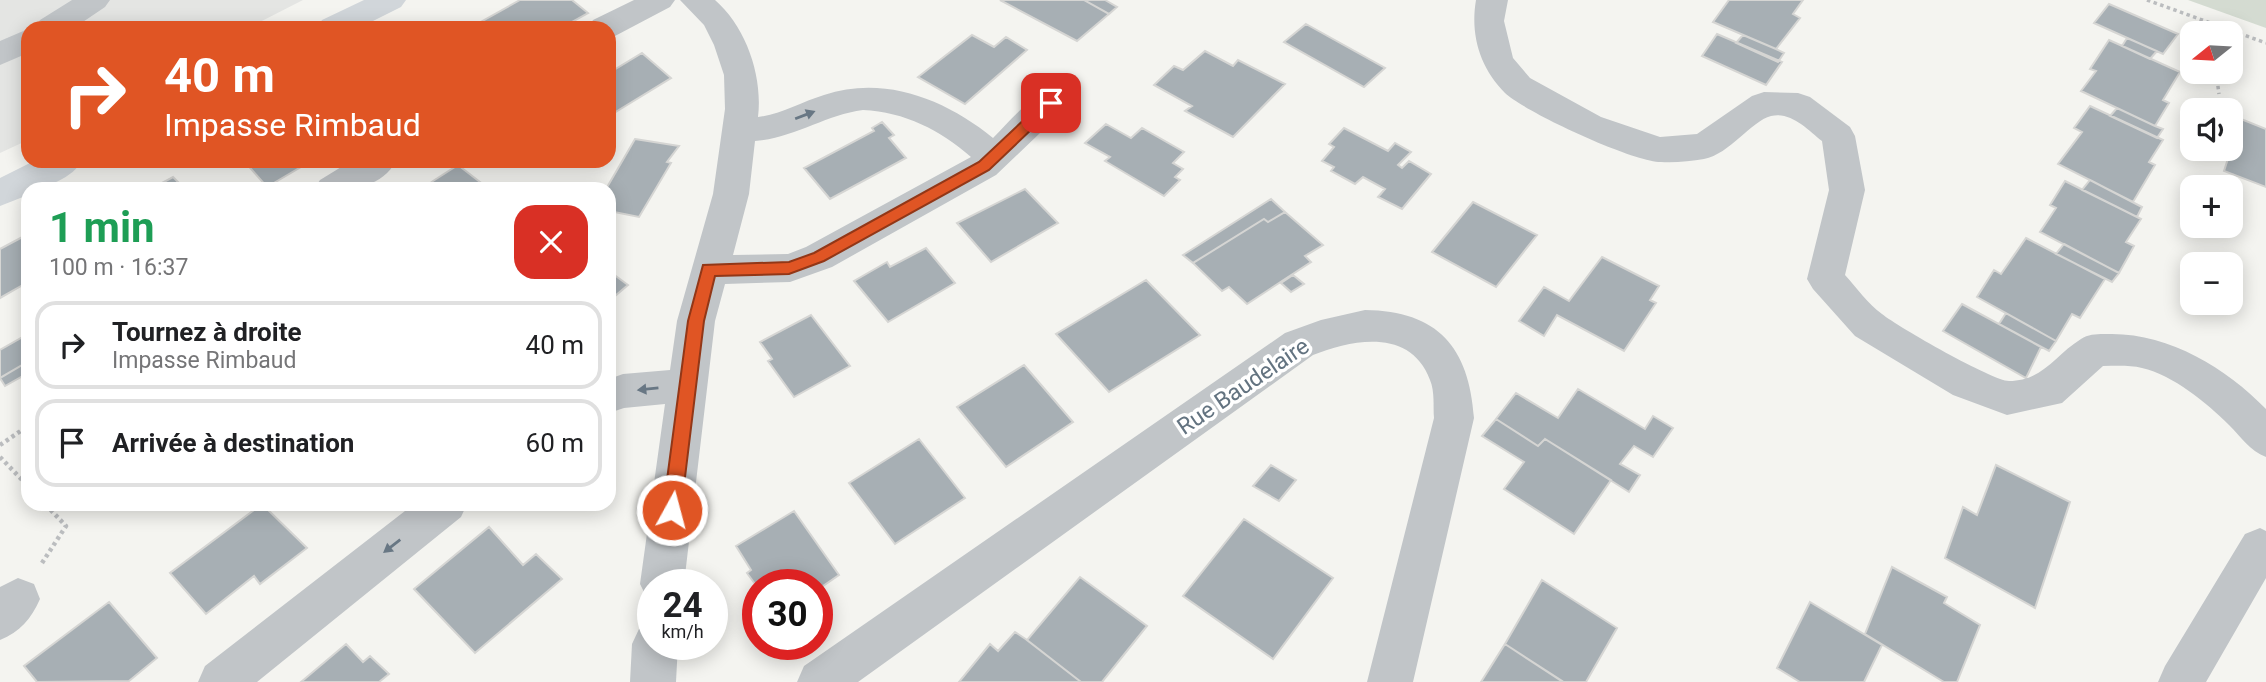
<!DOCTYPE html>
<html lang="fr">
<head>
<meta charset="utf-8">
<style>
	body { margin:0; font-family:Roboto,sans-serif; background:#f2f2f2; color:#202124; height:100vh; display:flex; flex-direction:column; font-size:26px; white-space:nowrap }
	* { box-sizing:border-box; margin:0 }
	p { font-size:23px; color:#757577 }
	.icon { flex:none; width:38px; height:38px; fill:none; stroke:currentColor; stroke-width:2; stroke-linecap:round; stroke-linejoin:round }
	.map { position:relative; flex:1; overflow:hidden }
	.sheet { position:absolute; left:21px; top:182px; width:595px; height:329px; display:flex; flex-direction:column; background:#fff; border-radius:21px; box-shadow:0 4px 18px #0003 }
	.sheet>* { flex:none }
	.top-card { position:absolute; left:21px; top:21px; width:595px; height:147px; border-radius:21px; box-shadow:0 4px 18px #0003; background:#e05524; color:#fff; overflow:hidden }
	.needle { width:46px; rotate:252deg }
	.fabs { position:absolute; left:2180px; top:21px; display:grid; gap:14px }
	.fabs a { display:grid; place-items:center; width:63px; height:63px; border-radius:14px; background:#fff; box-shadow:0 4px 18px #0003; font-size:35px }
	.speed { position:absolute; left:637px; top:569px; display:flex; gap:14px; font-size:35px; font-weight:700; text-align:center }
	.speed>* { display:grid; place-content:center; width:91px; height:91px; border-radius:50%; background:#fff; box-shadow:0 4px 18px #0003; line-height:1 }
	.speed small { font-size:18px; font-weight:400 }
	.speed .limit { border:10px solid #d22; background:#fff; color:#111 }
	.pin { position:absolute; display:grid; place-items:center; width:60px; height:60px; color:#fff; margin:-30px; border-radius:14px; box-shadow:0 4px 10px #0006 }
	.me { position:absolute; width:77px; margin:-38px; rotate:7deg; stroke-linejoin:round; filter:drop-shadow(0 0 5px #0008) }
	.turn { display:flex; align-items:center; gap:24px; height:147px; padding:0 28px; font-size:32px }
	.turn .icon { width:91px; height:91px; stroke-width:2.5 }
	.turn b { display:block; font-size:49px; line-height:60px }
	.round { display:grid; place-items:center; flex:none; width:74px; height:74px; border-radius:21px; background:#f2f2f2 }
	.overview { display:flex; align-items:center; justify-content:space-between; height:119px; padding:0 28px }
	h1 { font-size:42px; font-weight:700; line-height:52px; color:#1e9e55 }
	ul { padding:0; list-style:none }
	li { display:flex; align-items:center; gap:21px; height:88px; margin:0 14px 10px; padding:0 14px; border:4px solid #e0e0e0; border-radius:21px }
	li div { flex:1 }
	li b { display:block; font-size:26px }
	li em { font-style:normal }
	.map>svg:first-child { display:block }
</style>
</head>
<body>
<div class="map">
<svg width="2266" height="682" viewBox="0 0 2266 682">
	<rect width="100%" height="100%" fill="#f4f4f0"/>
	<path fill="#e4e5e3" d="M 0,0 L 303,0 L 248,28 L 28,28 L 28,140 L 0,153 Z"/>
	<path fill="#d4dbd1" d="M 2188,0 L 2266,0 L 2266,28 Z"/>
	<path fill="#a7afb4" stroke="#d5d5d3" stroke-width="2" d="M 520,0 L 572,0 L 588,13 L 561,28 L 470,28 Z
		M 1000,0 L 1084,0 L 1109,14 L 1077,41 Z
		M 1084,0 L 1105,0 L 1117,7 L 1109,14 Z
		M 1729,0 L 1803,0 L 1793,14 L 1800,18 L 1776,49 L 1713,22 Z
		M 2109,4 L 2178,34 L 2163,54 L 2094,23 Z
		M 1306,24 L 1385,68 L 1364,87 L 1284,42 Z
		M 1717,34 L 1782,62 L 1766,85 L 1702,56 Z
		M 972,35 L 994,47 L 1006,37 L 1027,50 L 965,104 L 918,77 Z
		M 1743,35 L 1776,49 L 1784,53 L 1778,62 L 1736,43 Z
		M 2127,38 L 2157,51 L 2150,59 L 2122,46 Z
		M 2109,40 L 2180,72 L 2163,100 L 2169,103 L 2155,126 L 2081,91 L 2096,71 L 2090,69 Z
		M 1205,51 L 1233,66 L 1238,60 L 1285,84 L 1233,137 L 1185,111 L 1192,106 L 1154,85 L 1174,66 L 1183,70 Z
		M 642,53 L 671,78 L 609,116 L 609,73 Z
		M 2090,106 L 2163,140 L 2149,162 L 2155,165 L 2133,202 L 2058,164 L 2082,132 L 2074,128 Z
		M 2117,108 L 2155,126 L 2163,129 L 2157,138 L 2110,116 Z
		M 2241,119 L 2266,129 L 2266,187 L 2224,171 Z
		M 882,122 L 894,135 L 889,138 L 906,158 L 830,199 L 804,168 L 874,131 L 872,128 Z
		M 1106,124 L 1131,138 L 1142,128 L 1184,152 L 1173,163 L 1183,169 L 1175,177 L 1180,180 L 1164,196 L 1105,161 L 1110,157 L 1085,143 Z
		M 1344,128 L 1388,151 L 1395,143 L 1411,152 L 1398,165 L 1402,168 L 1409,161 L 1431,174 L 1402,209 L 1378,197 L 1385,189 L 1363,177 L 1355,184 L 1331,171 L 1334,167 L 1322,161 L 1334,147 L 1329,144 Z
		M 635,139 L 679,146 L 667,162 L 671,163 L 639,217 L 609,211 L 609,189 L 606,189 Z
		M 244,161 L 311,161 L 267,187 Z
		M 458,165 L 489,189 L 422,189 L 433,181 Z
		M 173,177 L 185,189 L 151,189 Z
		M 2090,180 L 2142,207 L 2137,217 L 2082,190 Z
		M 2065,181 L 2141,219 L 2126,242 L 2134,246 L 2119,273 L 2040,232 L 2056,208 L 2050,205 Z
		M 1025,189 L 1058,223 L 991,262 L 957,223 Z
		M 1271,199 L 1285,212 L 1268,222 L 1264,219 L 1193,263 L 1183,255 Z
		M 1473,202 L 1537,235 L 1496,287 L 1432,252 Z
		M 1285,212 L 1323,245 L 1305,256 L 1311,262 L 1247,304 L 1229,287 L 1222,291 L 1193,263 L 1264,219 L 1268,222 Z
		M 28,234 L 28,282 L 0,298 L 0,249 Z
		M 2026,238 L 2105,279 L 2080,318 L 2072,314 L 2056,341 L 1977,297 L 1994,270 L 2001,274 Z
		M 2064,244 L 2119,273 L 2112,282 L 2056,254 Z
		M 926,248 L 955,283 L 888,322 L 854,281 L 887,262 L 890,267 Z
		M 1602,257 L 1659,286 L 1650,300 L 1656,303 L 1624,351 L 1557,315 L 1544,336 L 1519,321 L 1544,287 L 1569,301 Z
		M 609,271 L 628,285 L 609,301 Z
		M 1293,275 L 1304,284 L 1291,292 L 1281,283 Z
		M 1146,280 L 1200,335 L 1109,392 L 1056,334 Z
		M 1962,304 L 2041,347 L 2026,378 L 1943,331 Z
		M 2006,313 L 2056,341 L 2049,351 L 1999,324 Z
		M 811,315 L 850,366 L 794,397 L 768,361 L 772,359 L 760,342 Z
		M 28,334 L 28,369 L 24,364 L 0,378 L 0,350 Z
		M 24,364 L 28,373 L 5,386 L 0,378 Z
		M 1024,365 L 1073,422 L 1006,467 L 957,407 Z
		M 1578,389 L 1645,429 L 1653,416 L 1673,428 L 1653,457 L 1634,446 L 1620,464 L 1640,475 L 1629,492 L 1545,439 L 1538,446 L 1496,419 L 1516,393 L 1558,418 Z
		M 1496,419 L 1538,446 L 1545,439 L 1611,480 L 1574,534 L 1504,489 L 1524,462 L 1482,436 Z
		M 919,439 L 965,498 L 895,544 L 849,483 Z
		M 1271,465 L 1296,480 L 1279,501 L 1253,486 Z
		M 1996,465 L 2070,502 L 2035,608 L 1945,558 L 1963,507 L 1977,515 Z
		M 262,504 L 307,548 L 260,584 L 254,576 L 206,614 L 170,573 Z
		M 794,511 L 839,575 L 817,590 L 817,584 L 758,584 L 758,588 L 747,573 L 751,570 L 736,546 Z
		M 1244,519 L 1333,578 L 1273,659 L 1183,596 Z
		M 489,527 L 523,565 L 536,554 L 562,579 L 475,653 L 414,589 Z
		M 1892,567 L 1947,597 L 1944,603 L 1980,625 L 1957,682 L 1944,682 L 1865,634 Z
		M 1080,577 L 1147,626 L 1102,682 L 1081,682 L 1027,640 Z
		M 1542,580 L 1617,628 L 1586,682 L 1563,682 L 1505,644 Z
		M 109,602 L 157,658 L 129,681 L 37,682 L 24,666 Z
		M 1810,602 L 1882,645 L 1864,682 L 1800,682 L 1777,668 Z
		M 1015,632 L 1027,640 L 1081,682 L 959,682 L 990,644 L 998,651 Z
		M 346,644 L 363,662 L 370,656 L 389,674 L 379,682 L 301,682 Z
		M 1505,644 L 1562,681 L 1561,682 L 1481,682 Z"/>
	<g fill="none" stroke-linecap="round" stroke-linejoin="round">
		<path stroke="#bbbdbf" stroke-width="3.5" stroke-dasharray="3.5 3.5" stroke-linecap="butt" d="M 2147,0 L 2266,43
			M 2209,22 L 2210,33
			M 2216,72 L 2219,94"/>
		<path stroke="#bbbdbf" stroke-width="4.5" stroke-dasharray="3.5 3.5" stroke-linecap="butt" d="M 0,445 L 28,426
			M 0,457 L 28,486
			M 42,563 L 66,526 L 45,504"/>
		<path fill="#c1c5c8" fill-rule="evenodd" d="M 72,0 L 110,0 L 105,7 L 74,28 L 35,28 L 40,20 Z
			M 634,0 L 675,0 L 670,7 L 615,36 L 609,37 L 609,28 L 588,28 L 593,20 Z
			M 680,0 L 715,0 C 746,27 763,76 758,117 C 782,114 801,102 824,95 C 884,75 945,99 993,138 C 1012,120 1035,86 1063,95 L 1068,103 L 1063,111 L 996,175 L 832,267 L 790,282 L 725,284 L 715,321 L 684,584 L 653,584 L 653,601 L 647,598 L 640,584 L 665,404 L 624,408 L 609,413 L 609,379 L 623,374 L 670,370 L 677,321 L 713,194 L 725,109 L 724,75 L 714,45 L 704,25 ZM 863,110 C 905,112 940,130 971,157 L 806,247 L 788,254 L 733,255 L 749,194 L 755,141 C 794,138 825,115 863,110 Z
			M 1476,0 L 1508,0 L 1504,21 L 1513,58 L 1530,78 L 1601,117 L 1660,137 L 1697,134 L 1752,96 L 1764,92 L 1798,93 L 1810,97 L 1850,127 L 1855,136 L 1865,190 L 1845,275 C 1857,288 1868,304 1882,314 C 1898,327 1993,381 2009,381 C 2043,381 2055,355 2081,339 C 2090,333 2101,334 2112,334 C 2170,334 2226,368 2266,409 L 2266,457 C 2249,450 2242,438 2229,425 C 2207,403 2173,375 2142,368 C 2130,365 2116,366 2103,366 L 2062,403 L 2007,415 L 1953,395 L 1855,336 L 1813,289 L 1807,279 L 1829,190 L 1822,141 C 1808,130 1791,111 1771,116 C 1751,121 1730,154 1704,159 C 1691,161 1675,163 1661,162 C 1633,162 1525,112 1505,93 C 1480,68 1470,35 1476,0 Z
			M 28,29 L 28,53 L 0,65 L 0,41 Z
			M 351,161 L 396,161 C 379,192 345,189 314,189 L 320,180 Z
			M 1365,310 C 1438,311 1469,347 1474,418 L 1413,682 L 1367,682 L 1434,418 C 1433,406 1435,392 1430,380 C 1411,328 1353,339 1313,355 L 858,682 L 797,682 L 804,666 L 1285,333 L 1321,320 Z
			M 414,504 L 467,504 L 461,517 L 257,682 L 198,682 L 205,666 Z
			M 2260,528 L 2266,531 L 2266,578 L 2206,682 L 2158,682 L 2165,666 L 2245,534 Z
			M 18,578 L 34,584 L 40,599 C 31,619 20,632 0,640 L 0,587 Z
			M 653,623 L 653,644 L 678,644 L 676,682 L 630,682 L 632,644 L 639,629 Z"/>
		<path fill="#d1d6da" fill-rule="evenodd" d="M 364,0 L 406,0 L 401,7 L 359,28 L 317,28 L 322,20 Z
			M 34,161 L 82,161 C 73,177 46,189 28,189 L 28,195 L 0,206 L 0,178 Z"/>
	</g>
	<defs><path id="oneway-solid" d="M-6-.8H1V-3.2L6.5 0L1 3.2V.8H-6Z" transform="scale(1.75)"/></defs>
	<g fill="#687784">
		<use href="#oneway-solid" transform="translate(805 115) rotate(-21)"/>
		<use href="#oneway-solid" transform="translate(648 389) rotate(174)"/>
		<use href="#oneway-solid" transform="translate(392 546) rotate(142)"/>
	</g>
	<path fill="#e05524" stroke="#923717" stroke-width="2" d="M 1051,98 L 1056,99 L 1056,106 L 989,170 L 824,261 L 789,274 L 715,276 L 704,321 L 681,510 L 678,515 L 672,517 L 666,515 L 663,510 L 688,321 L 703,265 L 789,262 L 814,253 L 979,162 L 1046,99 Z"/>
	<g text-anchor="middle" stroke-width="7" stroke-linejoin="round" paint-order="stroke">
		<g font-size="23" fill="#637380" stroke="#fff">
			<text transform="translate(1243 386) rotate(-34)" y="8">Rue Baudelaire</text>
		</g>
	</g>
</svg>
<div class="fabs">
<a><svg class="needle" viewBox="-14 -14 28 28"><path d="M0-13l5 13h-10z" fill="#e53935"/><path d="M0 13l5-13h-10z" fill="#757577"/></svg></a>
<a><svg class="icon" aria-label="sound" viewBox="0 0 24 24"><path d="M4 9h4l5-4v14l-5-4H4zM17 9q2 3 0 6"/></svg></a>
<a>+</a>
<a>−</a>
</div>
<div class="speed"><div>24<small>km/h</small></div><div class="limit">30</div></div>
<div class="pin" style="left:1051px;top:103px;background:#d93025"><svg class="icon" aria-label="arrive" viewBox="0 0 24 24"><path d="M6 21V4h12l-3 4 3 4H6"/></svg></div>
<svg class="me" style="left:672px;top:510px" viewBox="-20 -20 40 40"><circle r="17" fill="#e05524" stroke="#fff" stroke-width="3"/><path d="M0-11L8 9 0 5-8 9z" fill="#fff"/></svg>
<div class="top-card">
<div class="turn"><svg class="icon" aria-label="right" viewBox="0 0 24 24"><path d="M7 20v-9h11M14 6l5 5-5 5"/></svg><div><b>40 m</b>Impasse Rimbaud</div></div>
</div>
<section class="sheet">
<div class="overview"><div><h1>1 min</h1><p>100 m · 16:37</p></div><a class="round" style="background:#d93025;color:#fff"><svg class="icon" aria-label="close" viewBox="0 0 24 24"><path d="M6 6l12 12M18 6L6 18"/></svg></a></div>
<ul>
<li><svg class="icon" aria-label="right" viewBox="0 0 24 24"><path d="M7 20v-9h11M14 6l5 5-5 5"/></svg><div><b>Tournez à droite</b><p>Impasse Rimbaud</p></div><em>40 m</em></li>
<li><svg class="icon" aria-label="arrive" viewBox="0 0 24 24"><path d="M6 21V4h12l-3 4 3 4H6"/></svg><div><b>Arrivée à destination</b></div><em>60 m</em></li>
</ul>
</section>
</div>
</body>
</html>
